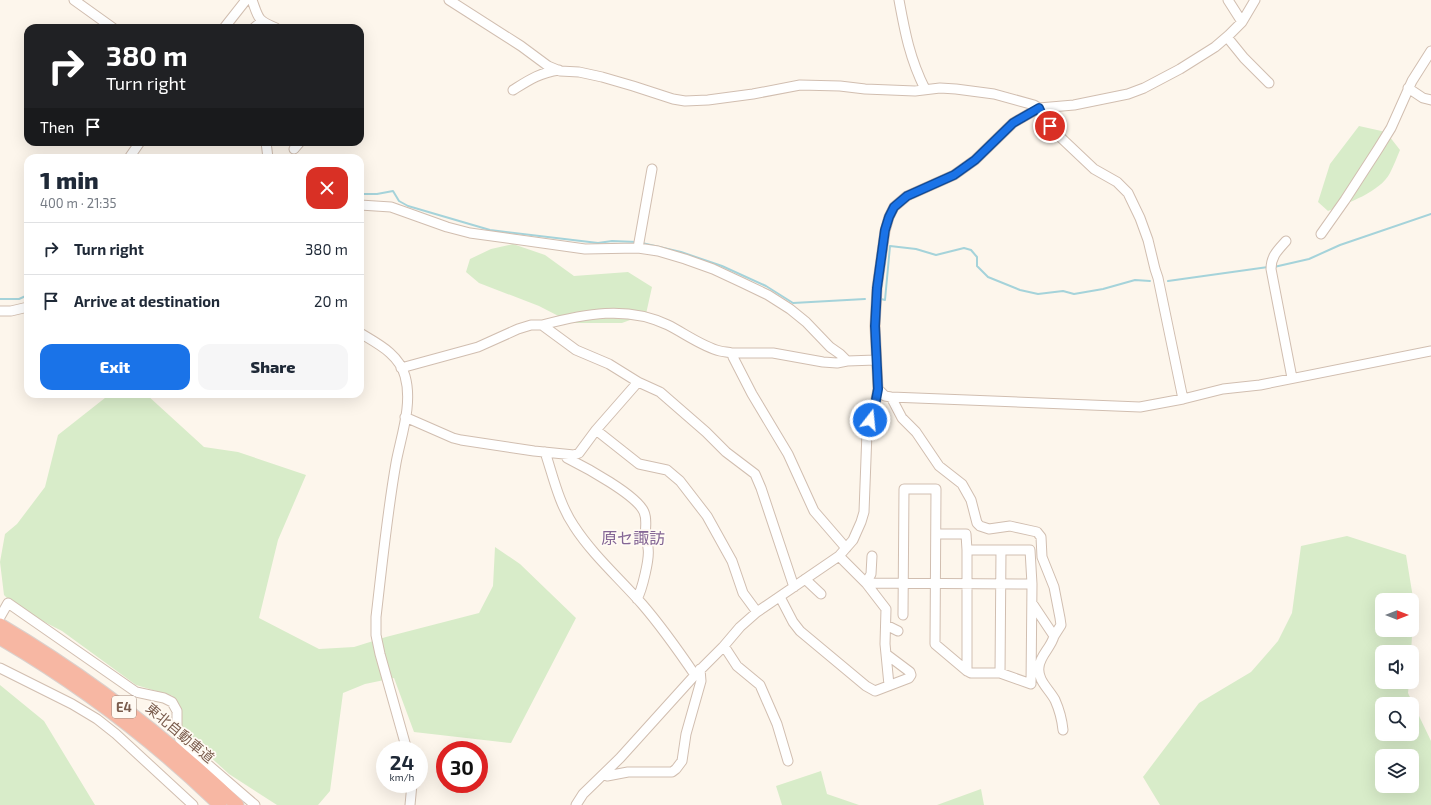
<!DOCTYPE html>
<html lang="en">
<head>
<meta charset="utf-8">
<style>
	body { margin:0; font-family:"Exo 2","Noto Sans JP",sans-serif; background:#f6f6f7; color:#1f2937; height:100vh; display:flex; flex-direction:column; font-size:15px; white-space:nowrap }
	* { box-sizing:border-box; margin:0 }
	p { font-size:13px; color:#747a83 }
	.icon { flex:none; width:22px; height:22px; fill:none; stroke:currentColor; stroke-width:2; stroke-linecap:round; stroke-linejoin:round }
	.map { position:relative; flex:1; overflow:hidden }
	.details { position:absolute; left:24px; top:154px; width:340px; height:244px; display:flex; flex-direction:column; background:#fff; border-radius:12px; box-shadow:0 4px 16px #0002 }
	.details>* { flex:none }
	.banner { position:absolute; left:24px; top:24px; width:340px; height:122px; border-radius:12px; box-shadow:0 4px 16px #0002; background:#202124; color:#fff; overflow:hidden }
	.needle { width:26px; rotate:90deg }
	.controls { position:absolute; left:1375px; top:593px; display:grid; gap:8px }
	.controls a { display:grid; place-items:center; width:44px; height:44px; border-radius:8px; background:#fff; box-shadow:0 4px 16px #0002; font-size:20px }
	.speed { position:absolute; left:376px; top:741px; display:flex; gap:8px; font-size:20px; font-weight:700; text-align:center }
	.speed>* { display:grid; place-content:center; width:52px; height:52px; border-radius:50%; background:#fff; box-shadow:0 4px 16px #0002; line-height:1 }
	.speed small { font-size:10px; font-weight:400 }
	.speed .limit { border:6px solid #d22; background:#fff; color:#111 }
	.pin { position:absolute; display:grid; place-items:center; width:34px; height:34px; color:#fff; margin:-17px; border:2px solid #fff; border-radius:50%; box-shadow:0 1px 4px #0007 }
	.me { position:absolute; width:44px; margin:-22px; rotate:16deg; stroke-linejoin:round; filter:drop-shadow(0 0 3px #0008) }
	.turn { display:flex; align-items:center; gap:14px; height:84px; padding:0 16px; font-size:18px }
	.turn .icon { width:52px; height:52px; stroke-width:2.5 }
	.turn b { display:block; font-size:28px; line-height:34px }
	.then { display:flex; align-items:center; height:38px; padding:0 16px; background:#0003; gap:8px; font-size:15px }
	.round { display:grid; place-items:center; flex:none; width:42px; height:42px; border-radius:12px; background:#f6f6f7 }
	.headline { display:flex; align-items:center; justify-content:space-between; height:68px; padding:0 16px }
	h1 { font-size:24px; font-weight:800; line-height:30px }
	.cta { display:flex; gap:8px; margin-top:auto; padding:8px 16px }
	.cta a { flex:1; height:46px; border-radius:12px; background:#1a73e8; color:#fff; font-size:16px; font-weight:800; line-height:46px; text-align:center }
	.cta a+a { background:#f6f6f7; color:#1f2937 }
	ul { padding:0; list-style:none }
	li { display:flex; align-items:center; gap:12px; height:52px; padding:0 16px; border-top:1px solid #e0e1e3 }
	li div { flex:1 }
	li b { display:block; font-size:15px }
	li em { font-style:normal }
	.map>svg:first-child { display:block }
</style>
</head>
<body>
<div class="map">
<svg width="1431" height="805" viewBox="0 0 1431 805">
	<rect width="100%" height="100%" fill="#fdf6ec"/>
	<path fill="#d8ecc9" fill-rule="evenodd" d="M 1359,126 L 1386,132 L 1400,150 C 1397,157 1394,165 1390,173 C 1380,192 1348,203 1328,211 L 1318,202 L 1330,164 Z
		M 513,244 L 545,255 L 574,276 L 628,272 L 652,287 L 646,314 L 622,323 L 572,323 L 539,306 L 479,283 L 466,272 L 470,259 L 491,249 Z
		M 110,394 L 142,394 L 147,395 L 204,447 L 238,452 L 306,475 L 278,540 L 259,618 L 319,649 L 354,647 L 386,637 L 479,613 L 493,586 L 495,547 L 520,564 L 576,618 L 511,743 L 414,732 L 394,678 L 365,684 L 343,693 L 330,791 L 318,805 L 277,805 L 229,774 L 184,733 L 173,696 L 136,685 L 62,631 L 17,608 L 4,595 L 0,562 L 5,534 L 17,524 L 45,487 L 58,435 Z
		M 1347,536 L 1406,555 L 1414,604 L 1411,652 L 1382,652 L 1382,682 L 1409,682 L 1408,693 L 1431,741 L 1431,805 L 1160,805 L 1143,777 L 1199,703 L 1251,672 L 1278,641 L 1292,613 L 1301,546 ZM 1382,600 L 1412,600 L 1412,630 L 1382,630 ZM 1382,704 L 1412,704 L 1412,734 L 1382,734 ZM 1382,756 L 1412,756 L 1412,786 L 1382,786 Z
		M 0,685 L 44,721 L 95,805 L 0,805 Z
		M 821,771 L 827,794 L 859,805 L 782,805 L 776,786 Z
		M 981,789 L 984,805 L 937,805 Z"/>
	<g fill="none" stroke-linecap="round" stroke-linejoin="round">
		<path stroke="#a5d3da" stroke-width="2" d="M 360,194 L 377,194 L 393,191 L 399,201 L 408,206 L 490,230 L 598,243 L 612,241 L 637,242
			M 642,243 L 681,252 L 722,266 L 766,286 L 793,303 L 865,299
			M 1274,267 L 1309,259 L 1340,245 L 1431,214
			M 1168,281 L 1268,267
			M 0,299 L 19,299 L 28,295
			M 881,299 L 885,300 L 890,246 L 916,249 L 936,255 L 964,248 L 971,250 L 977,257 L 977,266 L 988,277 L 1020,290 L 1038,294 L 1063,291 L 1074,294 L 1103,289 L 1135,280 L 1150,281"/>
		<g stroke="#d1beb0" stroke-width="11">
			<path id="minor" d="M 74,0 L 113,28
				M 252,0 C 259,19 257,20 276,28
				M 449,0 L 521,46 L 548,66 L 560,71 L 579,72 L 602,77 L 633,86 L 673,99 L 685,101 L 708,100 L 753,94 L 800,85 L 840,86 L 865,89 L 915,91 L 940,88 L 956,89 L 994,94 L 1034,105 L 1039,108 L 1044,119 L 1057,134 L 1094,169 L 1117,182 L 1128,193 L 1140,218 L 1148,240 L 1155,269 L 1158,278 L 1183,399
				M 899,0 C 905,33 910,59 925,89
				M 1228,0 L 1242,22
				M 224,28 L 246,0
				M 254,28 L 262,21
				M 1227,37 L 1244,58 L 1269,83
				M 1408,88 L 1423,98 L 1431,100
				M 513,90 C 529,80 539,73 559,70
				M 266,142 L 268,158
				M 294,149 L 300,142
				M 129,158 L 140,142
				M 360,205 L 391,207 L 447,227 L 470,233 L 585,249 L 638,248 L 658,251 L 685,259 L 713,269 L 743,283 L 768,295 L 790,309 L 806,322 L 830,347 L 840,354 L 847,361
				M 1321,234 L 1345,200 L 1378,149 L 1391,128 L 1412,81 L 1431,51
				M 1286,241 C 1278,250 1271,256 1271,269 L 1292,378
				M 638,248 L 652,169
				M 0,311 L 11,311 L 28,307
				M 542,325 C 584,314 627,305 668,325 C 684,333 703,347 720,351 C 724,352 728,352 732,353
				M 360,333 C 378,344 399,354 405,376 C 413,404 401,436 396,463 C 387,514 382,566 376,617 L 376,635 L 380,654 L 407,750
				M 401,368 L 478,347 L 518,329 L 531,325 L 542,325 L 576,350 L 609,364 L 638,382 L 660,392 L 706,432 L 726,452 L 755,474 L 761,488 L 794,587
				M 878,389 L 885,396 L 891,397 L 1140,407 L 1183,399 L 1223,389 L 1260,385 L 1431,351
				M 891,397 L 902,418 L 916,432 L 939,466 L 962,484 L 971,500 L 977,523 L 980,526 L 989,529 L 1010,526 L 1037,532 L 1041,537 L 1042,557 L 1054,587 L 1060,618 L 1061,625 L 1054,636
				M 405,417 L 453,438 L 461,440 L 534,451 L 574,455 L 579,453 L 596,430 L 638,382
				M 596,430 L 639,464 L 667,470 L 680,481 L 707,516 L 732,561 L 743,593 L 757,612
				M 545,452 C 553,476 559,504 574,526 C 592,554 619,578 642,604 C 661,626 678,650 695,675
				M 566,455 L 567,458 C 585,467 637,495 644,512 C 648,521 644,530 646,539 C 646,542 648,545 648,548 C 650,558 642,590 637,599
				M 936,534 L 966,534 L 967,550
				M 846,548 L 814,511 L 788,454 L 752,394 L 733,357 L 732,353 L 773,353 L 823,362 L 837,363 L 847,361 L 876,360
				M 839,556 L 866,583 L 1032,584
				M 872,556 L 871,574 L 866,583 L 886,609 L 885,644 L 889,685
				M 805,579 L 821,594
				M 780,597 L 793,622 L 800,631 L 866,686 L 875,691 L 909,678 L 911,675 L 910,672 L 886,654
				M 1032,603 L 1054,636 C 1051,648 1040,655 1039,667 C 1037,680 1049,689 1055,700 C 1059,709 1062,720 1063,730
				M 903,615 L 904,489 L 936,489 L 935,644 L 967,671 L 971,673 L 1000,673 L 1031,684 L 1032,584 L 1030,550 L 967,550 L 967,671
				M 0,617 L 8,603 L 136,692 L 164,698 L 172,702 L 177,711 L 177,733 L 180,739 L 198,756 L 255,805
				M 886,625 L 898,631
				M 724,646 L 737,666 L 760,685 L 777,724 L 788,761
				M 0,668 L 72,704 L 97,719 L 116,734 L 193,805
				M 1000,673 L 1001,550
				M 603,775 L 607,776 L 628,772 L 672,772 L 676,769 L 682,761 L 686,734 L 701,681 L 700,669
				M 410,805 L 412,784
				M 576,805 L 583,794 L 620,758 L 695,675 L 723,647 L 740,627 L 757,612 L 839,556 L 853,540 L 861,522 L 864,512 L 867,432 L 875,405 L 878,389 L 875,326 L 877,288 L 885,231 L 889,217 L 894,207 L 907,196 L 954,175 L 975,160 L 1013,123 L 1039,108 L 1074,105 L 1128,94 L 1144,88 L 1180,69 L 1215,47 L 1229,35 L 1242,22 L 1255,0"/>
		</g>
		<g stroke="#dad1cd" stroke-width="15">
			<path id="highway" d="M 0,625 C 86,676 164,735 237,805
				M 0,638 C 79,684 154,741 220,805"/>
		</g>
		<use href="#minor" stroke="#fff" stroke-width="9"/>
		<use href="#highway" stroke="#f7b7a3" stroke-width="13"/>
	</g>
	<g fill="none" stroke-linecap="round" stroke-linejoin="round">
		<g stroke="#114b97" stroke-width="10">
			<path id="route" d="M 870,420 L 875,405 L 878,389 L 875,326 L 877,288 L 885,230 L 889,217 L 894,207 L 907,196 L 954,175 L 975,160 L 1013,123 L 1039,108 L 1044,119 L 1050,126"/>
		</g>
		<use href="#route" stroke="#1a73e8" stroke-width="7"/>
	</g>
	<g text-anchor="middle" stroke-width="3.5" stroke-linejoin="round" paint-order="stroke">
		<rect fill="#fffaf3" stroke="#a28b7f" stroke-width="1" x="112" y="696" width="24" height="22" rx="3"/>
		<g font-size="13" font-weight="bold" fill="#7a5c4d">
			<text x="124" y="712">E4</text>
		</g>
		<g font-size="14" fill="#7a5c4d" stroke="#fffaf3">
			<text transform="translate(180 733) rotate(40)" y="5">東北自動車道</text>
		</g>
		<g font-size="16" fill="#846695" stroke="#fffaf3">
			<text x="633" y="544">原セ諏訪</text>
		</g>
	</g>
</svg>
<div class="controls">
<a><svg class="needle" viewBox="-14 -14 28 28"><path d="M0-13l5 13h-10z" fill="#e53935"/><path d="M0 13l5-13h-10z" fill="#747a83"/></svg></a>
<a><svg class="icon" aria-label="sound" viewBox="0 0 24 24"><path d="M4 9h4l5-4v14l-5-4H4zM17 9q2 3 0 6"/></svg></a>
<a><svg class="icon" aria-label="search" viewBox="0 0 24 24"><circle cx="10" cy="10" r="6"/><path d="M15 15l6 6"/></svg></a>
<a><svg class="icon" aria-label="layers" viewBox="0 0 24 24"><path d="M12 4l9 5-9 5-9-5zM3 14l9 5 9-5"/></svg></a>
</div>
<div class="speed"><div>24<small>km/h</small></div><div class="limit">30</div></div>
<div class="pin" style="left:1050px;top:126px;background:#d93025"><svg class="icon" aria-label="arrive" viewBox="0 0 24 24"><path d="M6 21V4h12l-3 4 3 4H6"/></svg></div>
<svg class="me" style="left:870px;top:420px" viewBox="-20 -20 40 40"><circle r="17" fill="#1a73e8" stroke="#fff" stroke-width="3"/><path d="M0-11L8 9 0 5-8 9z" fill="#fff"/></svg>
<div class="banner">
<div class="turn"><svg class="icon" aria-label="right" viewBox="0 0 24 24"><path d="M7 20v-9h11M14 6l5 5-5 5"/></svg><div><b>380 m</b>Turn right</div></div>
<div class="then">Then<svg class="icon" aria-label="arrive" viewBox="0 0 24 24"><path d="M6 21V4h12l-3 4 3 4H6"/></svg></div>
</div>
<section class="details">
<div class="headline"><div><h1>1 min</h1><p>400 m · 21:35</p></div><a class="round" style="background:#d93025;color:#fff"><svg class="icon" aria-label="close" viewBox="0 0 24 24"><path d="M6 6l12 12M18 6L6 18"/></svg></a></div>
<ul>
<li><svg class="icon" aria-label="right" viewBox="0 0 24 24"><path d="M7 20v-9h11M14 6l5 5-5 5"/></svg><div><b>Turn right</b></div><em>380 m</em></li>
<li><svg class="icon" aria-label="arrive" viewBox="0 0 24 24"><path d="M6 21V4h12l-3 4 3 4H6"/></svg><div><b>Arrive at destination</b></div><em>20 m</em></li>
</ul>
<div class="cta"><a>Exit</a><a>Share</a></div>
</section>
</div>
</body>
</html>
